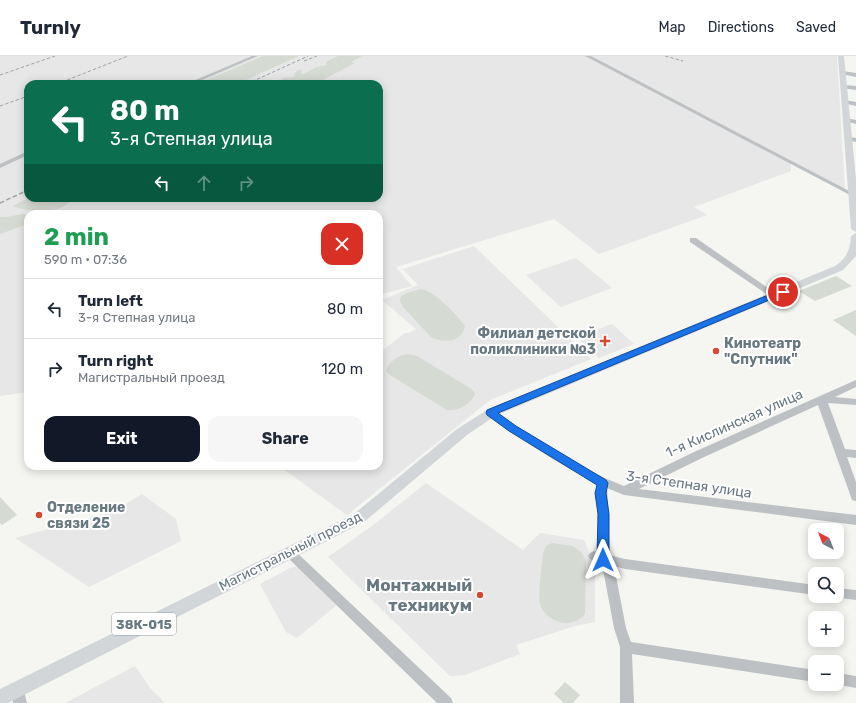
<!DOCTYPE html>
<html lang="en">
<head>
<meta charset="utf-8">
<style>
	body { margin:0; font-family:Rubik,sans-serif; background:#f6f6f7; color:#1f2937; height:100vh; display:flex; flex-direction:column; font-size:15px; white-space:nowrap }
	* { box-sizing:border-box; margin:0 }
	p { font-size:13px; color:#747a83 }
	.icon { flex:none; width:22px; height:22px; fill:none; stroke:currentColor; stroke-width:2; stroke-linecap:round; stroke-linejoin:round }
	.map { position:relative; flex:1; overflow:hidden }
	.drawer { position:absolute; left:24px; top:154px; width:359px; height:260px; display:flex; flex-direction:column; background:#fff; border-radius:12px; box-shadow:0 2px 10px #0003 }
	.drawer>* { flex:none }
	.guide { position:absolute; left:24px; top:24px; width:359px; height:122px; border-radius:12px; box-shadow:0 2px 10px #0003; background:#0b6e4f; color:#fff; overflow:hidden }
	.needle { width:26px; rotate:318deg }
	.controls { position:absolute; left:808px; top:467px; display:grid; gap:8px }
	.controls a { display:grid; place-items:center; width:36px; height:36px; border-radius:8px; background:#fff; box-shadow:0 2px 10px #0003; font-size:20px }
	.pin { position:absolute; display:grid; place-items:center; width:34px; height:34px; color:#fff; margin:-17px; border:2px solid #fff; border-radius:50%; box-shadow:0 1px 4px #0007 }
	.me { position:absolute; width:44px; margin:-22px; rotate:0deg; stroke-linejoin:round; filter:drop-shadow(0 0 3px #0008) }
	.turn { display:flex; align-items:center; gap:14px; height:84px; padding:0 20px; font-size:18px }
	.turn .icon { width:52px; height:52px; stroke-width:2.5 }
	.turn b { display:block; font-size:28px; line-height:34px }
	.lanes { display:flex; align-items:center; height:38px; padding:0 20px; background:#0003; justify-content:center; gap:20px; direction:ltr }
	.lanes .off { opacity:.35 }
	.round { display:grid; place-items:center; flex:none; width:42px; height:42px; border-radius:12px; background:#f6f6f7 }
	.headline { display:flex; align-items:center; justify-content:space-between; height:68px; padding:0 20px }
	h1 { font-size:24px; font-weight:700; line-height:30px; color:#1e9e55 }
	.action { display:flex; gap:8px; margin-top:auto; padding:8px 20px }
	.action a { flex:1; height:46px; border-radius:12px; background:#111827; color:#fff; font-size:16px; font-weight:700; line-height:46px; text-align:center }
	.action a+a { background:#f6f6f7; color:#1f2937 }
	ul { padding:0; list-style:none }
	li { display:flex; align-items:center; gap:12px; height:60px; padding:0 20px; border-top:1px solid #e0e1e3 }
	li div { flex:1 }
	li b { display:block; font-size:15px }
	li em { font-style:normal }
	header { display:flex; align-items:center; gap:24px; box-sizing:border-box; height:56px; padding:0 20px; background:#fff; border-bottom:1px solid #e0e1e3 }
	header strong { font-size:19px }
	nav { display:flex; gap:22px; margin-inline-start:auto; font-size:14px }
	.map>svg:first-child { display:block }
</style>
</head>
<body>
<header>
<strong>Turnly</strong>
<nav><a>Map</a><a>Directions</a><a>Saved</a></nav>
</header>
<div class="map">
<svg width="856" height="647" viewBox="0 0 856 647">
	<rect width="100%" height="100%" fill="#f5f5f2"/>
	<path fill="#e6e7e6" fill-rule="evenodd" d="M 0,0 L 837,0 L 845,135 L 791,108 L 791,115 L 694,151 L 707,159 L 599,198 L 554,163 L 396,211 L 412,230 L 379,239 L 379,158 L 28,158 L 28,336 L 0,340 ZM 28,28 L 379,28 L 379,142 L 28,142 Z
		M 474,190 L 591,303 L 490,344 L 347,459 L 279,410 L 379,410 L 379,297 L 405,277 L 409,277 L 416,273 L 382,244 L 418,229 L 403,213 Z
		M 576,202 L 612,232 L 561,251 L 526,219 Z
		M 612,268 L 634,288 L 599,302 L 577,281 Z
		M 426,427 L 523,494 L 540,477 L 584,484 L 595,511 L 595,566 L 575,570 L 516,589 L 520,598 L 465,619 L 450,620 L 328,501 L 372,470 Z
		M 142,438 L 176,463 L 181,485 L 89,531 L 15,482 L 112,456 Z
		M 299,510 L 338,548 L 297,582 L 286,576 L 260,528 L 290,512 Z
		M 135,610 L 150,632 L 165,647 L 65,647 Z"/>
	<path fill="#d5dad2" d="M 263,0 L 299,0 L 237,28 L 197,28 Z
		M 338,0 L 362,0 L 351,6 L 355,7 L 315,28 L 285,28 L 286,27 L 280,25 L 283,22 L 294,21 L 295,17 L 298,14 L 302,14 L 301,17 L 303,18 L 317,11 L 327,9 L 326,6 Z
		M 28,142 L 76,142 C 71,144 67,148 63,151 C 52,156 24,156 13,150 Z
		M 22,158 L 28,159 L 28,168 L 0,178 L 0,161 L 7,161 Z
		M 836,220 L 852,230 L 815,245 L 799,235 Z
		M 421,233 C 436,236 456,258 465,270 C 462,286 444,288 431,281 L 403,251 L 400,245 L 401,240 L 407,237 Z
		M 856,254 L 856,280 L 833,264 Z
		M 408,298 L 417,300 L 470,332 L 474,336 L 475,339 C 469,349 459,355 447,354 L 390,319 L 386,315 C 389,305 398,300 408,298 Z
		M 0,441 L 17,459 L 2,469 L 0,467 Z
		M 552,487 L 573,490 L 581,496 L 586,505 L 585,558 C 579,565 570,569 560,566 C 552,564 542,557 540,548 C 538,536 542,510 543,497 L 546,490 Z
		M 565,626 L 580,639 L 573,647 L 564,647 L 554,638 Z"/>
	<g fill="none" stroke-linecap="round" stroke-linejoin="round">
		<path fill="#bdc1c4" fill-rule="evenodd" d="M 252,0 L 258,0 L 193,28 L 186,28 Z
			M 585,0 L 591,0 L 855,138 L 854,139 L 850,139 Z
			M 843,15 L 856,17 L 856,21 L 841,18 L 840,17 Z
			M 844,29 L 856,30 L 856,34 L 842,32 L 842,30 Z
			M 845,44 L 856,46 L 856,50 L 843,47 L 842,46 Z
			M 846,62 L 856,64 L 856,68 L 844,65 L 844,63 Z
			M 848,81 L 856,82 L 856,86 L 846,84 L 846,82 Z
			M 28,95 L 28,99 L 0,112 L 0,108 Z
			M 690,182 L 696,182 L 778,239 L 774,241 L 771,241 L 690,186 Z
			M 856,324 L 856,331 L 835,341 L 856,343 L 856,349 L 828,347 L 845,393 L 856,394 L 856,402 L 847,401 L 856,426 L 856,445 L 852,444 L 851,441 L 818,349 L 702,402 L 639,433 L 856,459 L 856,469 L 624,439 L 607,432 L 609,459 L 609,499 L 625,503 L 815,529 L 815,539 L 625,513 L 614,510 L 626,572 L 631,586 L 815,614 L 815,626 L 632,598 L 634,647 L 620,647 L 620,591 L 614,572 L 602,508 L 590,503 L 588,500 L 590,497 L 594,495 L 598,496 L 599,459 L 596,437 L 597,427 C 559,408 522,385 488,359 L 486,357 L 488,355 L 494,355 C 534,384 578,412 624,430 L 694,396 Z
			M 290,492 L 294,494 L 451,642 L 453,647 L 437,647 L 286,500 L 284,497 L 286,494 Z
			M 837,532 L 856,534 L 856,544 L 833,541 L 837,540 Z
			M 837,617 L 856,620 L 856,632 L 834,628 L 837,628 Z
			M 17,627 L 22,628 L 27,647 L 13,647 L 11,633 L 12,628 Z"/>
		<path fill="#d2d6d9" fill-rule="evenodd" d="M 838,0 L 844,0 L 856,123 L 856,176 L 851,173 Z
			M 856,177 L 856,200 L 843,214 L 495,360 L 467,379 L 364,466 L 8,647 L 0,647 L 0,633 L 354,458 L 457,373 L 487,354 L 835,210 C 847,202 850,194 851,180 Z"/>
		<path stroke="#9da4a8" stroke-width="1" stroke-dasharray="3.5 2" stroke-linecap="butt" d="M 665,0 L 683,5
			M 304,5 L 317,0
			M 0,19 L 55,0
			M 57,28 L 128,0
			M 247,28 L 308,0
			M 0,50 L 28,40"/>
		<path stroke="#9da4a8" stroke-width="1.5" stroke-dasharray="4.5 2.5" stroke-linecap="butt" d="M 0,147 L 28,134"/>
	</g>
	<path fill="#1a73e8" stroke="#114b97" d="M 783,233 L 786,234 L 786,237 L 498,357 L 516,370 L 606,424 L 608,427 L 606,437 L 609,458 L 609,504 L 607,507 L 603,508 L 599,507 L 597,504 L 598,458 L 595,437 L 597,429 L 509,375 L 487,359 L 486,357 L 487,354 Z"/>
	<g fill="#d44b34" stroke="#fff" stroke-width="1.5">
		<path d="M603 279h4v4h4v4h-4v4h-4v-4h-4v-4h4z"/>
		<circle cx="716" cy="295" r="4"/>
		<circle cx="39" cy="459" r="4"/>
		<circle cx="480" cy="539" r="4"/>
	</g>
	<g text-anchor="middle" stroke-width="4" stroke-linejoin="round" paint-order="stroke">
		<rect fill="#fff" stroke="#95a0a7" stroke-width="1" x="112" y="557" width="64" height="22" rx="3"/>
		<g font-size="13" font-weight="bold" fill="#677881">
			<text x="144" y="573">38К-015</text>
		</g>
		<g font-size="14" font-weight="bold" fill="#677881" stroke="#fff" text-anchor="start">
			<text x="596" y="282" text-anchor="end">Филиал детской<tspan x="596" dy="16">поликлиники №3</tspan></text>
			<text x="724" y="292">Кинотеатр<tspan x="724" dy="16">"Спутник"</tspan></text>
			<text x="47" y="456">Отделение<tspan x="47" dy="16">связи 25</tspan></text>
		</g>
		<g font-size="14" fill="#677881" stroke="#fff">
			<text transform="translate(734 367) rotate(-24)" y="5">1-я Кислинская улица</text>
			<text transform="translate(689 428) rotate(8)" y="5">3-я Степная улица</text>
			<text transform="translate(290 495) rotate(-27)" y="5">Магистральный проезд</text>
		</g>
		<g font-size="17" font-weight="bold" fill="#677881" stroke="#fff" text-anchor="end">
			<text x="472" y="535">Монтажный<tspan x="472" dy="20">техникум</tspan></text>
		</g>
	</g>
</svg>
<div class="controls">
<a><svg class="needle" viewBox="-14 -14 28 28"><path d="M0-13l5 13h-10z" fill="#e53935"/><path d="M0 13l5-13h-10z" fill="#747a83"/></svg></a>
<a><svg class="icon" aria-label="search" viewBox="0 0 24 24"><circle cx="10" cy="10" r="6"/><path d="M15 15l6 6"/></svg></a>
<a>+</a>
<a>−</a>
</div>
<div class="pin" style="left:783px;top:236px;background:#d93025"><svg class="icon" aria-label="arrive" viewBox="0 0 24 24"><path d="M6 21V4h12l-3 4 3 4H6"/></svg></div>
<svg class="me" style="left:603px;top:504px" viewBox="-20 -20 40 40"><path d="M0-17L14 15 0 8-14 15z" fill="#1a73e8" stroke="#fff" stroke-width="4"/></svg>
<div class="guide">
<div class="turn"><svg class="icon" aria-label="left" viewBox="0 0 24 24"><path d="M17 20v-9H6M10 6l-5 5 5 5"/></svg><div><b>80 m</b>3-я Степная улица</div></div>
<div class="lanes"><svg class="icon" aria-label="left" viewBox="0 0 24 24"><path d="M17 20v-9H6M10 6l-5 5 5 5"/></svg><svg class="icon off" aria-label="ahead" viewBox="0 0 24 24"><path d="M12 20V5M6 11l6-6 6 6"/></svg><svg class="icon off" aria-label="right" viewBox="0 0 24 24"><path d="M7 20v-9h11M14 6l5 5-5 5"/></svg></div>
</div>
<section class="drawer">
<div class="headline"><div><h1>2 min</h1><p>590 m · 07:36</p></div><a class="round" style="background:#d93025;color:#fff"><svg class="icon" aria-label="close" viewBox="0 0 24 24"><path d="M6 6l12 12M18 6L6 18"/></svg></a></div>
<ul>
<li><svg class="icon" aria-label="left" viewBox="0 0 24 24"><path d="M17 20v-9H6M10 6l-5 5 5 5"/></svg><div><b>Turn left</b><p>3-я Степная улица</p></div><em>80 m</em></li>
<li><svg class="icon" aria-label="right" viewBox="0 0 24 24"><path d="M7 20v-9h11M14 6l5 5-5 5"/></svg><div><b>Turn right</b><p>Магистральный проезд</p></div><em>120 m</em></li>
</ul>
<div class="action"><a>Exit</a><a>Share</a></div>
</section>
</div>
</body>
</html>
